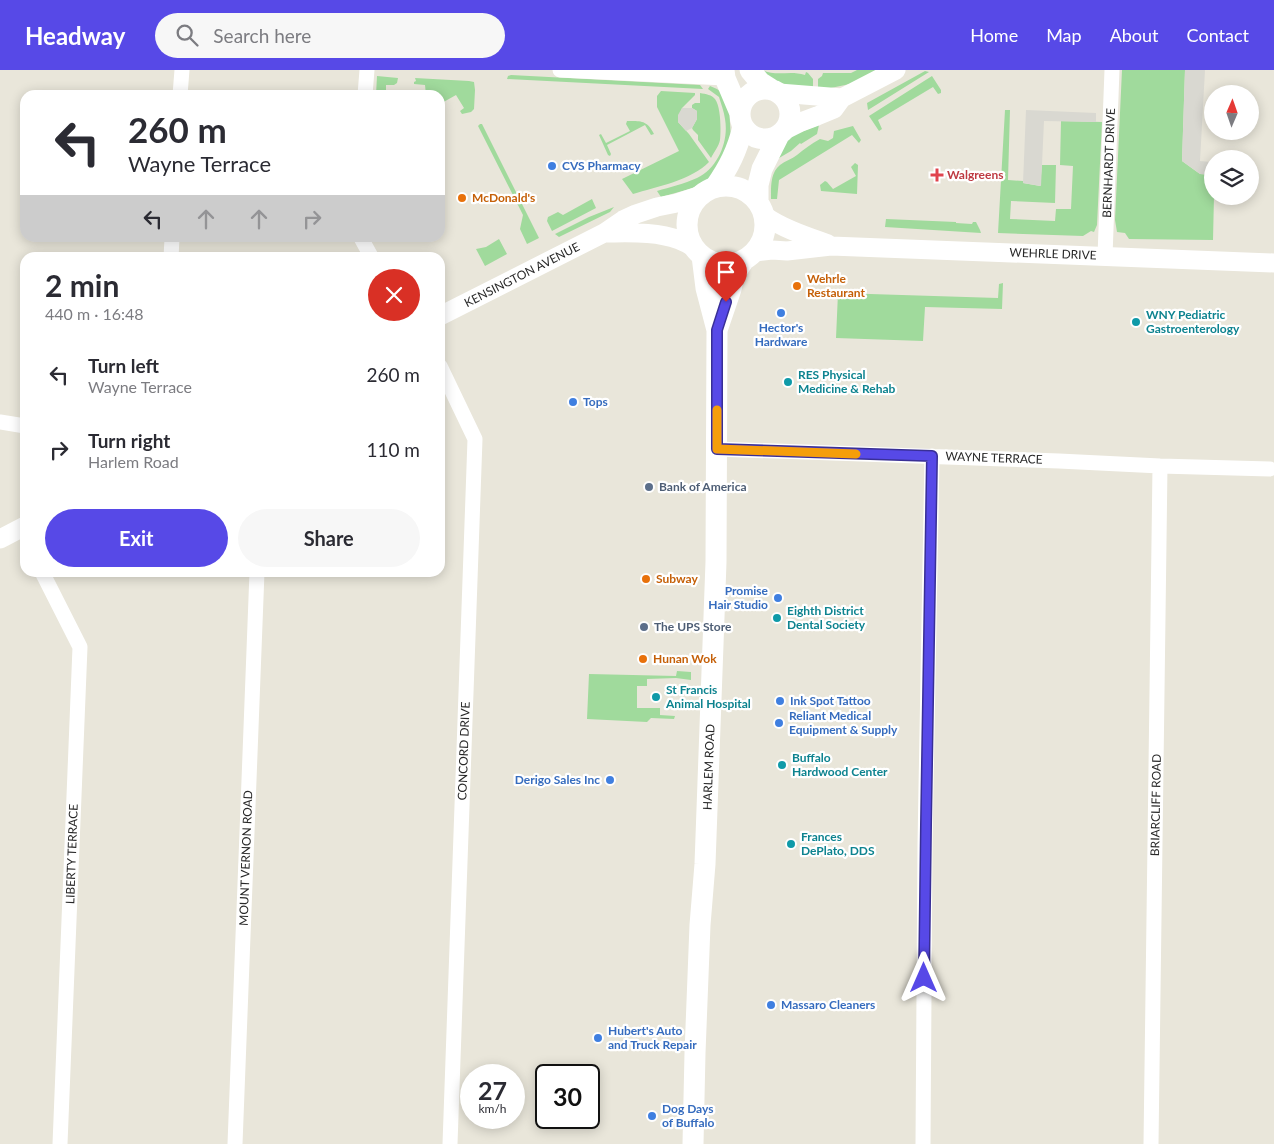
<!DOCTYPE html>
<html lang="en">
<head>
<meta charset="utf-8">
<style>
	body { margin:0; font-family:Lato,sans-serif; background:#f7f7f7; color:#2b2b33; height:100vh; display:flex; flex-direction:column; font-size:19px; white-space:nowrap }
	* { box-sizing:border-box; margin:0 }
	p { font-size:16px; color:#7c7c81 }
	.icon { flex:none; width:28px; height:28px; fill:none; stroke:currentColor; stroke-width:2; stroke-linecap:round; stroke-linejoin:round }
	.map { position:relative; flex:1; overflow:hidden }
	.panel { position:absolute; left:20px; top:182px; width:425px; height:325px; display:flex; flex-direction:column; background:#fff; border-radius:15px; box-shadow:0 2px 12px #0003 }
	.panel>* { flex:none }
	.guide { position:absolute; left:20px; top:20px; width:425px; height:152px; border-radius:15px; box-shadow:0 2px 12px #0003; background:#fff; color:#2b2b33; overflow:hidden }
	.needle { width:32px; rotate:2deg }
	.fabs { position:absolute; left:1204px; top:15px; display:grid; gap:10px }
	.fabs a { display:grid; place-items:center; width:55px; height:55px; border-radius:50%; background:#fff; box-shadow:0 2px 12px #0003; font-size:25px }
	.speed { position:absolute; left:460px; top:994px; display:flex; gap:10px; font-size:25px; font-weight:700; text-align:center }
	.speed>* { display:grid; place-content:center; width:65px; height:65px; border-radius:50%; background:#fff; box-shadow:0 2px 12px #0003; line-height:1 }
	.speed small { font-size:12px; font-weight:400 }
	.speed .limit { border:2px solid #111; border-radius:8px; background:#fff; color:#111 }
	.pin { position:absolute; display:grid; place-items:center; width:42px; height:42px; color:#fff; margin:-51px -21px; border-radius:50% 50% 50% 0; rotate:-45deg; box-shadow:0 0 5px #0007 }
	.pin .icon { rotate:45deg }
	.me { position:absolute; width:55px; margin:-28px; rotate:0deg; stroke-linejoin:round; filter:drop-shadow(0 0 4px #0008) }
	.turn { display:flex; align-items:center; gap:18px; height:105px; padding:0 25px; font-size:22px }
	.turn .icon { width:65px; height:65px; stroke-width:2.5 }
	.turn b { display:block; font-size:35px; line-height:42px }
	.lanes { display:flex; align-items:center; height:48px; padding:0 25px; background:#0003; justify-content:center; gap:25px; direction:ltr }
	.lanes .off { opacity:.35 }
	.round { display:grid; place-items:center; flex:none; width:52px; height:52px; border-radius:26px; background:#f7f7f7 }
	.summary { display:flex; align-items:center; justify-content:space-between; height:85px; padding:0 25px }
	h1 { font-size:30px; font-weight:700; line-height:38px }
	.button { display:flex; gap:10px; margin-top:auto; padding:10px 25px }
	.button a { flex:1; height:58px; border-radius:30px; background:#5749e7; color:#fff; font-size:20px; font-weight:700; line-height:58px; text-align:center }
	.button a+a { background:#f7f7f7; color:#2b2b33 }
	ul { padding:0; list-style:none }
	li { display:flex; align-items:center; gap:15px; height:75px; padding:0 25px }
	li div { flex:1 }
	li b { display:block; font-size:19px }
	li em { font-style:normal }
	header { display:flex; align-items:center; gap:30px; box-sizing:border-box; height:70px; padding:0 25px; background:#5749e7; color:#fff }
	header strong { font-size:24px }
	nav { display:flex; gap:28px; margin-inline-start:auto; font-size:18px }
	.search { width:350px; height:45px; background:#f7f7f7; display:flex; align-items:center; gap:12px; box-sizing:border-box; padding:0 18px; border-radius:28px; color:#7c7c81; font-size:19px }
	.map>svg:first-child { display:block }
</style>
</head>
<body>
<header>
<strong>Headway</strong>
<div class="search"><svg class="icon" aria-label="search" viewBox="0 0 24 24"><circle cx="10" cy="10" r="6"/><path d="M15 15l6 6"/></svg>Search here</div>
<nav><a>Home</a><a>Map</a><a>About</a><a>Contact</a></nav>
</header>
<div class="map">
<svg width="1274" height="1074" viewBox="0 0 1274 1074">
	<rect width="100%" height="100%" fill="#e9e6da"/>
	<path fill="#a0da9c" d="M 762,0 C 778,7 789,0 805,5 L 806,2 L 808,3 L 813,9 L 813,17 L 787,16 L 773,11 Z
		M 857,0 L 880,0 L 850,14 L 821,20 L 818,17 L 818,9 L 822,6 L 823,3 L 851,3 Z
		M 1122,0 L 1185,0 L 1182,91 L 1200,104 L 1212,105 L 1212,126 L 1214,126 L 1213,170 L 1129,169 L 1125,163 L 1117,162 L 1115,150 Z
		M 925,1 L 929,2 L 868,40 L 867,33 Z
		M 511,5 L 700,15 L 703,19 L 507,9 L 508,6 Z
		M 377,6 L 398,8 L 397,13 L 394,15 L 386,15 L 386,25 L 376,25 Z
		M 932,6 L 941,20 L 941,23 L 938,24 L 933,17 L 878,50 L 882,59 L 879,61 L 869,46 Z
		M 415,8 L 469,11 L 474,12 L 475,20 L 474,39 L 471,42 L 462,44 L 460,41 L 464,38 L 456,25 L 440,34 L 440,25 L 426,25 L 425,15 L 414,14 L 414,12 L 416,11 Z
		M 710,16 L 717,19 L 726,26 L 729,36 L 731,70 L 724,92 L 707,110 L 693,118 L 661,127 L 657,121 C 670,117 684,114 697,108 C 718,98 729,71 725,49 C 724,41 721,34 719,27 L 708,19 Z
		M 661,21 L 695,23 L 695,25 L 682,38 L 678,52 L 689,64 L 709,92 C 692,110 656,117 633,124 L 622,109 L 679,81 L 657,37 L 657,26 Z
		M 700,23 C 706,24 712,25 715,29 C 721,37 721,60 720,70 C 719,76 714,82 711,88 L 698,70 L 698,65 L 693,60 L 692,58 L 697,49 L 697,41 L 692,38 L 692,35 L 695,33 L 700,33 Z
		M 1005,40 L 1010,40 L 1008,110 L 1023,111 L 1023,113 L 1040,116 L 1042,95 L 1056,95 L 1055,133 L 1011,131 L 1010,149 L 1055,151 L 1056,139 L 1071,139 L 1073,96 L 1060,95 L 1061,51 L 1102,52 L 1097,155 L 1094,162 L 1091,161 L 1083,166 L 998,163 Z
		M 627,51 C 641,51 647,50 654,64 L 651,65 L 645,55 L 607,75 L 611,84 L 610,86 L 608,85 L 599,65 L 601,64 L 606,73 L 630,61 L 626,54 Z
		M 480,54 L 482,54 L 539,168 L 527,174 L 520,159 L 523,145 L 478,56 Z
		M 819,55 L 817,64 L 801,74 L 800,73 L 791,81 L 774,91 L 788,67 Z
		M 853,56 L 861,70 L 859,73 L 858,72 L 852,65 L 779,110 L 777,129 L 771,129 C 771,118 770,103 780,95 C 785,91 792,89 797,85 C 804,79 811,74 820,69 L 828,71 L 833,68 L 834,61 Z
		M 855,93 L 858,95 L 857,124 L 821,121 L 820,115 L 825,111 L 827,112 L 833,119 L 856,106 L 851,97 Z
		M 592,129 L 596,138 L 552,161 L 547,151 L 548,147 L 558,142 L 563,145 Z
		M 614,137 L 610,142 L 559,167 L 555,164 L 589,147 Z
		M 886,149 L 956,152 L 956,153 L 972,154 L 973,152 L 976,152 L 980,160 L 981,163 L 885,157 Z
		M 499,169 L 507,184 L 485,196 L 476,179 L 486,177 Z
		M 1003,213 L 1002,239 L 925,237 L 923,271 L 836,268 L 838,223 L 998,228 L 999,214 Z
		M 677,601 L 691,602 L 691,610 L 676,608 L 647,609 L 647,616 L 637,616 L 637,638 L 660,638 L 660,645 L 675,646 L 674,649 L 651,648 L 647,652 L 587,649 L 589,604 L 676,606 Z"/>
	<path fill="#d9d8d1" d="M 1185,0 L 1205,0 L 1200,91 L 1211,92 L 1211,105 L 1200,104 L 1182,91 Z
		M 682,38 L 692,38 L 697,41 L 697,49 L 692,58 L 686,61 L 678,52 L 678,45 Z
		M 1026,40 L 1096,43 L 1096,52 L 1044,51 L 1041,116 L 1023,113 Z"/>
	<g fill="none" stroke-linecap="round" stroke-linejoin="round">
		<path stroke="#fff" stroke-width="15" d="M 560,0 L 725,8
			M 180,25 L 182,0
			M 365,25 L 367,0
			M 361,168 L 372,188
			M 1105,186 L 1112,0
			M 171,188 L 172,168
			M 440,296 L 475,369 L 450,1074
			M 0,352 L 25,356
			M 717,379 L 1059,391 L 1160,396 L 1270,399
			M 42,502 L 80,577 L 60,1074
			M 235,1074 L 257,502
			M 923,1074 L 925,774 L 932,386
			M 1151,1074 L 1160,396"/>
		<path stroke="#fff" stroke-width="19" d="M 779,23 L 842,28 L 896,0
			M 785,60 L 801,52 L 817,46 L 834,39 L 842,28
			M 765,146 C 784,159 806,166 828,174
			M 604,163 C 628,163 656,161 679,170 C 684,172 688,174 693,177
			M 755,182 L 772,180 L 787,181 L 831,176 L 1274,193
			M 440,246 L 604,163 L 623,150 L 636,144 L 657,137 L 677,133 L 701,125
			M 0,469 L 25,456"/>
		<path stroke="#fff" stroke-width="21" d="M 724,0 L 725,8 L 739,41
			M 750,0 L 760,12 L 771,19
			M740 44a25 25 0 1 1 50 0a25 25 0 1 1-50 0Z
			M687 155a39 39 0 1 1 78 0a39 39 0 1 1-78 0Z
			M 715,117 C 729,97 737,81 743,57
			M 758,131 L 758,115 L 762,99 L 779,65
			M 717,260 L 731,219 L 734,205 L 744,190
			M 693,1074 L 695,983 L 700,855 L 705,794 L 716,492 L 717,260 L 706,218 L 702,186"/>
	</g>
	<g fill="none" stroke-linecap="round" stroke-linejoin="round">
		<g stroke="#392f96" stroke-width="12">
			<path id="route" d="M 726,232 L 717,260 L 717,379 L 932,386 L 926,755 L 924,908"/>
		</g>
		<use href="#route" stroke="#5749e7" stroke-width="9"/>
		<path stroke="#f59e0b" stroke-width="9" d="M 717,340 L 717,379 L 856,384"/>
	</g>
	<g fill="#3f7fe0" stroke="#fff" stroke-width="2">
		<circle cx="552" cy="96" r="5"/>
		<circle cx="781" cy="243" r="5"/>
		<circle cx="573" cy="332" r="5"/>
		<circle cx="778" cy="528" r="5"/>
		<circle cx="780" cy="631" r="5"/>
		<circle cx="779" cy="653" r="5"/>
		<circle cx="610" cy="710" r="5"/>
		<circle cx="771" cy="935" r="5"/>
		<circle cx="598" cy="968" r="5"/>
		<circle cx="652" cy="1046" r="5"/>
	</g>
	<path fill="#e0444e" stroke="#fff" stroke-width="2" d="M934.5 97.5h5v5h5v5h-5v5h-5v-5h-5v-5h5z"/>
	<g fill="#e8710a" stroke="#fff" stroke-width="2">
		<circle cx="462" cy="128" r="5"/>
		<circle cx="797" cy="216" r="5"/>
		<circle cx="646" cy="509" r="5"/>
		<circle cx="643" cy="589" r="5"/>
	</g>
	<g fill="#0f9aa8" stroke="#fff" stroke-width="2">
		<circle cx="1136" cy="252" r="5"/>
		<circle cx="788" cy="312" r="5"/>
		<circle cx="777" cy="548" r="5"/>
		<circle cx="656" cy="627" r="5"/>
		<circle cx="782" cy="695" r="5"/>
		<circle cx="791" cy="774" r="5"/>
	</g>
	<g fill="#5c6f8a" stroke="#fff" stroke-width="2">
		<circle cx="649" cy="417" r="5"/>
		<circle cx="644" cy="557" r="5"/>
	</g>
	<g text-anchor="middle" stroke-width="4.5" stroke-linejoin="round" paint-order="stroke">
		<g font-size="12" fill="#282828" stroke="#fff">
			<text transform="translate(1109 93) rotate(-88)" y="4">BERNHARDT DRIVE</text>
			<text transform="translate(1053 184) rotate(2)" y="4">WEHRLE DRIVE</text>
			<text transform="translate(522 205) rotate(-27)" y="4">KENSINGTON AVENUE</text>
			<text transform="translate(994 388) rotate(2)" y="4">WAYNE TERRACE</text>
			<text transform="translate(464 681) rotate(-88)" y="4">CONCORD DRIVE</text>
			<text transform="translate(709 697) rotate(-88)" y="4">HARLEM ROAD</text>
			<text transform="translate(1156 735) rotate(-89)" y="4">BRIARCLIFF ROAD</text>
			<text transform="translate(72 784) rotate(-88)" y="4">LIBERTY TERRACE</text>
			<text transform="translate(246 788) rotate(-88)" y="4">MOUNT VERNON ROAD</text>
		</g>
		<g font-size="12" font-weight="bold" fill="#366cbe" stroke="#fff" text-anchor="start">
			<text x="562" y="100">CVS Pharmacy</text>
			<text x="781" y="262" text-anchor="middle">Hector's<tspan x="781" dy="14">Hardware</tspan></text>
			<text x="583" y="336">Tops</text>
			<text x="768" y="525" text-anchor="end">Promise<tspan x="768" dy="14">Hair Studio</tspan></text>
			<text x="790" y="635">Ink Spot Tattoo</text>
			<text x="789" y="650">Reliant Medical<tspan x="789" dy="14">Equipment &amp; Supply</tspan></text>
			<text x="600" y="714" text-anchor="end">Derigo Sales Inc</text>
			<text x="781" y="939">Massaro Cleaners</text>
			<text x="608" y="965">Hubert's Auto<tspan x="608" dy="14">and Truck Repair</tspan></text>
			<text x="662" y="1043">Dog Days<tspan x="662" dy="14">of Buffalo</tspan></text>
		</g>
		<g font-size="12" font-weight="bold" fill="#be3a42" stroke="#fff" text-anchor="start">
			<text x="947" y="109">Walgreens</text>
		</g>
		<g font-size="12" font-weight="bold" fill="#c56008" stroke="#fff" text-anchor="start">
			<text x="472" y="132">McDonald's</text>
			<text x="807" y="213">Wehrle<tspan x="807" dy="14">Restaurant</tspan></text>
			<text x="656" y="513">Subway</text>
			<text x="653" y="593">Hunan Wok</text>
		</g>
		<g font-size="12" font-weight="bold" fill="#0d838f" stroke="#fff" text-anchor="start">
			<text x="1146" y="249">WNY Pediatric<tspan x="1146" dy="14">Gastroenterology</tspan></text>
			<text x="798" y="309">RES Physical<tspan x="798" dy="14">Medicine &amp; Rehab</tspan></text>
			<text x="787" y="545">Eighth District<tspan x="787" dy="14">Dental Society</tspan></text>
			<text x="666" y="624">St Francis<tspan x="666" dy="14">Animal Hospital</tspan></text>
			<text x="792" y="692">Buffalo<tspan x="792" dy="14">Hardwood Center</tspan></text>
			<text x="801" y="771">Frances<tspan x="801" dy="14">DePlato, DDS</tspan></text>
		</g>
		<g font-size="12" font-weight="bold" fill="#4e5e75" stroke="#fff" text-anchor="start">
			<text x="659" y="421">Bank of America</text>
			<text x="654" y="561">The UPS Store</text>
		</g>
	</g>
</svg>
<div class="fabs">
<a><svg class="needle" viewBox="-14 -14 28 28"><path d="M0-13l5 13h-10z" fill="#e53935"/><path d="M0 13l5-13h-10z" fill="#7c7c81"/></svg></a>
<a><svg class="icon" aria-label="layers" viewBox="0 0 24 24"><path d="M12 4l9 5-9 5-9-5zM3 14l9 5 9-5"/></svg></a>
</div>
<div class="speed"><div>27<small>km/h</small></div><div class="limit">30</div></div>
<div class="pin" style="left:726px;top:232px;background:#d93025"><svg class="icon" aria-label="arrive" viewBox="0 0 24 24"><path d="M6 21V4h12l-3 4 3 4H6"/></svg></div>
<svg class="me" style="left:924px;top:908px" viewBox="-20 -20 40 40"><path d="M0-17L14 15 0 8-14 15z" fill="#5749e7" stroke="#fff" stroke-width="4"/></svg>
<div class="guide">
<div class="turn"><svg class="icon" aria-label="left" viewBox="0 0 24 24"><path d="M17 20v-9H6M10 6l-5 5 5 5"/></svg><div><b>260 m</b>Wayne Terrace</div></div>
<div class="lanes"><svg class="icon" aria-label="left" viewBox="0 0 24 24"><path d="M17 20v-9H6M10 6l-5 5 5 5"/></svg><svg class="icon off" aria-label="ahead" viewBox="0 0 24 24"><path d="M12 20V5M6 11l6-6 6 6"/></svg><svg class="icon off" aria-label="ahead" viewBox="0 0 24 24"><path d="M12 20V5M6 11l6-6 6 6"/></svg><svg class="icon off" aria-label="right" viewBox="0 0 24 24"><path d="M7 20v-9h11M14 6l5 5-5 5"/></svg></div>
</div>
<section class="panel">
<div class="summary"><div><h1>2 min</h1><p>440 m · 16:48</p></div><a class="round" style="background:#d93025;color:#fff"><svg class="icon" aria-label="close" viewBox="0 0 24 24"><path d="M6 6l12 12M18 6L6 18"/></svg></a></div>
<ul>
<li><svg class="icon" aria-label="left" viewBox="0 0 24 24"><path d="M17 20v-9H6M10 6l-5 5 5 5"/></svg><div><b>Turn left</b><p>Wayne Terrace</p></div><em>260 m</em></li>
<li><svg class="icon" aria-label="right" viewBox="0 0 24 24"><path d="M7 20v-9h11M14 6l5 5-5 5"/></svg><div><b>Turn right</b><p>Harlem Road</p></div><em>110 m</em></li>
</ul>
<div class="button"><a>Exit</a><a>Share</a></div>
</section>
</div>
</body>
</html>
